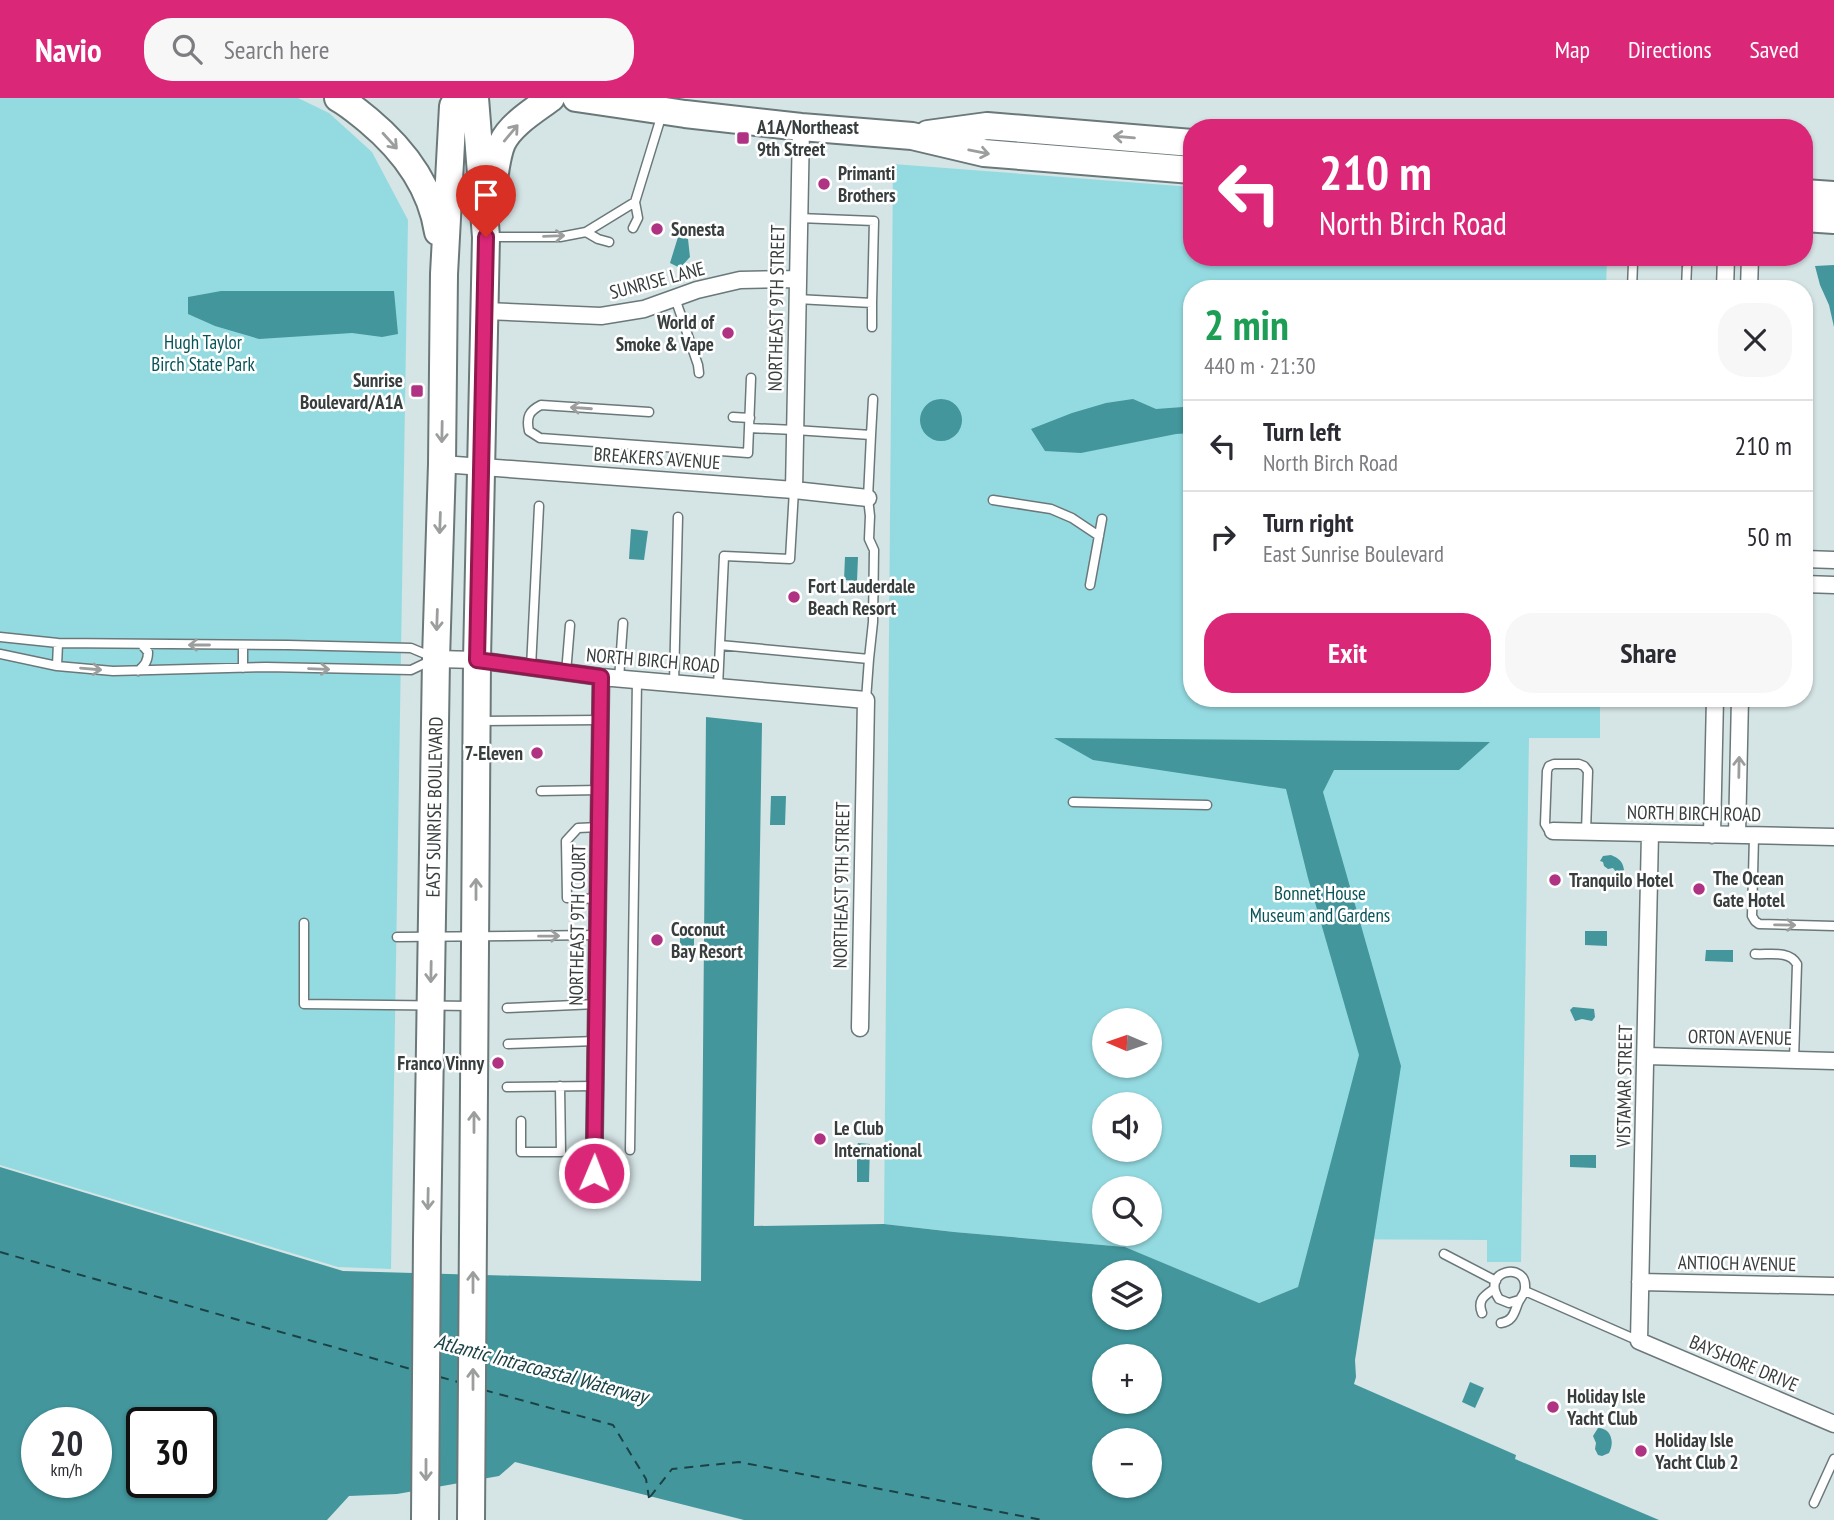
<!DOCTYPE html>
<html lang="en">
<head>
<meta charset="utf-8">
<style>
	body { margin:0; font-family:"PT Sans Narrow",sans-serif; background:#f7f7f7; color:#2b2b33; height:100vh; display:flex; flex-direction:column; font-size:26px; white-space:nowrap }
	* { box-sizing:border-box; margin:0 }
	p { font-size:23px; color:#7c7c81 }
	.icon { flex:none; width:38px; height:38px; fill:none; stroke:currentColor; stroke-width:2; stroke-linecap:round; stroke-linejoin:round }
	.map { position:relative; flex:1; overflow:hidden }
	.side { position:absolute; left:1183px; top:182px; width:630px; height:427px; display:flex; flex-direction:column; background:#fff; border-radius:28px; box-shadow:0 2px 5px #0004 }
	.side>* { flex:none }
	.banner { position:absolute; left:1183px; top:21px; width:630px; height:147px; border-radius:28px; box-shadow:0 2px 5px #0004; background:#db2777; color:#fff; overflow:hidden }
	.needle { width:46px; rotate:272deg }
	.buttons { position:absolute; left:1092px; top:910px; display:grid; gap:14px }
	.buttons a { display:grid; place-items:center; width:70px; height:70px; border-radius:50%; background:#fff; box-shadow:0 2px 5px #0004; font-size:35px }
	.speed { position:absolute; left:21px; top:1309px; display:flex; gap:14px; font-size:35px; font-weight:700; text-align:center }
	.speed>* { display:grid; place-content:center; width:91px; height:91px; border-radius:50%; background:#fff; box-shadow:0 2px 5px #0004; line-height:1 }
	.speed small { font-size:18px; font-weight:400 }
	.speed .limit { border:4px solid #111; border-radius:10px; background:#fff; color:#111 }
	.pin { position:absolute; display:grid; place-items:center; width:60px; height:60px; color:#fff; margin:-72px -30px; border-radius:50% 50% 50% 0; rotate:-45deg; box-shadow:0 0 7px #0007 }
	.pin .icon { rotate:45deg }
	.me { position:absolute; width:77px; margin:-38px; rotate:1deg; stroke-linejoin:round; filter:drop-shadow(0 0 5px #0008) }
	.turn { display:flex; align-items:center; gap:24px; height:147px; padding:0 21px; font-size:32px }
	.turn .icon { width:91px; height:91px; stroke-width:2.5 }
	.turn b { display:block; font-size:49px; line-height:60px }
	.round { display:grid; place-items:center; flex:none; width:74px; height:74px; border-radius:28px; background:#f7f7f7 }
	.summary { display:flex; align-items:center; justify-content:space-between; height:119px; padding:0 21px }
	h1 { font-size:42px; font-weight:600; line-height:52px; color:#1e9e55 }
	.action { display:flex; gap:14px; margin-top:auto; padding:14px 21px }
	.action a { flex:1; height:80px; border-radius:28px; background:#db2777; color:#fff; font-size:28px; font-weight:600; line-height:80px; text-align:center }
	.action a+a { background:#f7f7f7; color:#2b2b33 }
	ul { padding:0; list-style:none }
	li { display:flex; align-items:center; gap:21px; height:91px; padding:0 21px; border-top:2px solid #e1e1e2 }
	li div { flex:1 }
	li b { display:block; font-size:26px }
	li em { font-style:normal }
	header { display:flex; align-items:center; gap:42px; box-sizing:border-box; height:98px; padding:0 35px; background:#db2777; color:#fff }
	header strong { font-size:33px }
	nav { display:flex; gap:38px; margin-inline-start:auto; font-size:24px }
	.search { width:490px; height:63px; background:#f7f7f7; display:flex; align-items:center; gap:18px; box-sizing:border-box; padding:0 24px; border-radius:28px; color:#7c7c81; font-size:26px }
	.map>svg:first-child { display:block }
</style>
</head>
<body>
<header>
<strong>Navio</strong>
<div class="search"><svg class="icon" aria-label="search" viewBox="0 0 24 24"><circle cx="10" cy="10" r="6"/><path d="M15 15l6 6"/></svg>Search here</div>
<nav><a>Map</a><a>Directions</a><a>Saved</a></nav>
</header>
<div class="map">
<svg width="1834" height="1422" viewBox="0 0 1834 1422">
	<rect width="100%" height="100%" fill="#d5e4e5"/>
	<path fill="#94dbe1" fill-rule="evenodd" d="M 0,0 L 298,0 L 329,15 L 372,54 L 408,122 L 391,1171 L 338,1169 L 0,1067 Z
		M 893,66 L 1192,89 L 1192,159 L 1607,159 L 1606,191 L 1192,191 L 1192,600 L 1600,600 L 1600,640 L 1529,640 L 1521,1164 L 1487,1164 L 1487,1142 L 1311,1141 L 1298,1190 L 1258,1205 L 1125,1149 L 954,1134 L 884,1126 ZM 1104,922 L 1150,922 L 1150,968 L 1104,968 ZM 1104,1006 L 1150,1006 L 1150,1052 L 1104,1052 ZM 1104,1090 L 1150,1090 L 1150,1136 L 1104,1136 Z"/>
	<path fill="#42969c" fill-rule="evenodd" d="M 678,139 L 688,141 L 690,159 L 680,170 L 670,165 Z
		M 1834,167 L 1834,229 L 1829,207 L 1820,187 L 1815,168 Z
		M 221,193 L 394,193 L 398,236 L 382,239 L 352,235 L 259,241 L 215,228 L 188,216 L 188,199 Z
		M920 322a21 21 0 1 1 42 0a21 21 0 1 1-42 0Z
		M 1133,301 L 1156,311 L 1183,309 L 1192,306 L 1192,335 L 1176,336 L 1081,355 L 1045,353 L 1031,331 L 1072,315 L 1106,305 Z
		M 631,431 L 648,433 L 644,462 L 629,461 Z
		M 845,459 L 858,459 L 857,483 L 844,482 Z
		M 706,619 L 762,625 L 754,1128 L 884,1126 L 954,1134 L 1125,1149 L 1259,1205 L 1298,1189 L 1359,957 L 1308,780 L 1286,691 L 1093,662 L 1054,640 L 1490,644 L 1459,672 L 1334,672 L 1323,694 L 1401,968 L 1355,1262 L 1356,1279 L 1354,1286 L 1516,1357 L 1515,1361 L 1659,1422 L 744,1422 L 515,1364 L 499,1378 L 397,1396 L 349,1398 L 327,1422 L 0,1422 L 0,1069 L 343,1173 L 701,1183 ZM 1104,1174 L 1150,1174 L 1150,1220 L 1104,1220 ZM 1104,1258 L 1150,1258 L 1150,1304 L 1104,1304 ZM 37,1325 L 96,1325 L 96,1384 L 37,1384 ZM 142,1325 L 201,1325 L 201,1384 L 142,1384 ZM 1104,1342 L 1150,1342 L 1150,1388 L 1104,1388 Z
		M 771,698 L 786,698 L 785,727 L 770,727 Z
		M 1611,757 C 1618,760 1623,763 1624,772 L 1620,775 L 1616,774 L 1613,770 L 1608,771 L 1604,768 L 1603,764 L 1600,763 L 1603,758 Z
		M 680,830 L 694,830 L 694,858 L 680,858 Z
		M 1585,833 L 1607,833 L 1607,848 L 1585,847 Z
		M 1706,852 L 1733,852 L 1733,864 L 1705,863 Z
		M 1573,909 L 1594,911 L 1595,919 L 1592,923 L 1582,921 L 1575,923 L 1570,912 Z
		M 858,1045 L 870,1046 L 869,1084 L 857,1084 L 857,1061 L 854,1060 L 855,1052 Z
		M 1570,1057 L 1596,1057 L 1596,1070 L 1570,1069 Z
		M 1470,1284 L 1484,1290 L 1475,1310 L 1462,1304 Z
		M 1598,1330 C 1611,1330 1615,1344 1609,1355 L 1602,1358 L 1598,1357 L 1595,1351 L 1596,1345 L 1593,1338 Z"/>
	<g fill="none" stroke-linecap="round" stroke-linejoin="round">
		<path stroke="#1b4245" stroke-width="2" stroke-dasharray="9 7" stroke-linecap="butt" d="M 0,1154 L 414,1272
			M 440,1279 L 458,1284
			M 484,1292 L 613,1327 L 646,1381 L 649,1400
			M 650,1399 L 672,1371 L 739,1364 L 1042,1422"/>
		<g stroke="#6b7879" stroke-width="11">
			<path id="service" d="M 633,130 L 638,120 L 635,104
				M 586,134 L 598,141 L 609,144
				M 489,139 L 560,139 L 586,134 L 635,104 L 662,16
				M 1666,159 L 1682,160 L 1687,167 L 1686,191
				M 1632,191 L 1633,165 L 1637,159
				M 675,200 L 698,267 L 699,275
				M 797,201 L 872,205 L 874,123 L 799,120
				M 872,229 L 872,205
				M 649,314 L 541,307 C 529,313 526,319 529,333 L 540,340 L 748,355 L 751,280
				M 733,319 L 750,320
				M 749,330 L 795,332 L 871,337 L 873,301
				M 993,402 L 1051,411 L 1072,420 L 1099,438
				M 1090,487 L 1102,421
				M 0,539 L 58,545 L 288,547 L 411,550 L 430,558
				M 243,547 L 243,570
				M 720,547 L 869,561 L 866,602
				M 0,556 L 57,568 L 113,573 L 266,569 L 411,572 L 430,563
				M 869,561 L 873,524 L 874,452 L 869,441 L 870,418 L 868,400 L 871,337
				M 57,568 L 58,545
				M 531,570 L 539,408
				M 138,573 C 145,567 148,563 148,554 L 142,547
				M 566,575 L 570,527
				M 619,581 L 623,525
				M 674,585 L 678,419
				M 718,589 L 724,458 L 790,461 L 794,392
				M 481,623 L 600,622
				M 541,693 L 600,692
				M 1073,704 L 1207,707
				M 1553,733 L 1548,731 L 1545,726 L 1547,673 L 1549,668 L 1554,666 L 1579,666 L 1584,668 L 1588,673 L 1586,734
				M 1754,738 L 1752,818 L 1755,823 L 1759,826 L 1834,828
				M 598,801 L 567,800 L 566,743 L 578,730 L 599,729
				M 304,825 L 304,906 L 472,908
				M 397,839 L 598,837
				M 1755,856 C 1769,857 1789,852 1797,866 L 1794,962
				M 507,910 L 597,906
				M 508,946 L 596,943
				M 507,989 L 596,988
				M 521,1023 L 521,1054 L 561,1054 L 560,988
				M 630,1052 L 637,582
				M 1444,1156 L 1496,1183
				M 1525,1193 L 1639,1243
				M 1482,1215 C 1477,1202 1484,1198 1494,1191
				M 1501,1225 C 1513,1223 1514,1215 1518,1205 C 1520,1200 1525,1196 1525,1190 C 1527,1163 1480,1172 1499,1201 L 1509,1205 L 1519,1202
				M 1814,1405 L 1834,1361"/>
		</g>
		<g stroke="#6b7879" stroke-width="19">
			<path id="minor" d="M 1725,191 L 1726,159
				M 1749,191 L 1750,159
				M 485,213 L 601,218 L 644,211 L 697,192 L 740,182 L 798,181
				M 442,366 L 794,392 L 868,400
				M 794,392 L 801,29
				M 1804,461 L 1834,462
				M 1804,486 L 1834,487
				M 436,561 L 477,562 L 601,579 L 866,602 L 860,930
				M 1553,733 L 1834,739
				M 1650,735 L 1639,1243 L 1834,1326
				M 1712,737 L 1715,600
				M 1737,737 L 1740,600
				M 1646,958 L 1834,963
				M 594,1075 L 601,579
				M 1640,1184 L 1834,1188"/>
		</g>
		<g stroke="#6b7879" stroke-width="30">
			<path id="primary" d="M 338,0 C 349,6 358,14 368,22 C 404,52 431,88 438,134
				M 576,0 L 685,16 L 801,29 L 912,38 L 984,55 L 1192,72
				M 928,36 L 987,28 L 1192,45
				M 492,94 C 495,78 496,59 502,45 C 511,26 535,12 551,0
				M 1804,95 L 1834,97
				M 1804,120 L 1834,122
				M 425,1422 L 427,1140 L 436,561 L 442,366 L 444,176 L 453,8 L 460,0
				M 471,1422 L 477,562 L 486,139 L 475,0"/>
		</g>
		<use href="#service" stroke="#fff" stroke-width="8"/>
		<use href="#minor" stroke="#fff" stroke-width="16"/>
		<use href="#primary" stroke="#fff" stroke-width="26"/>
	</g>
	<defs><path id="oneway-shaft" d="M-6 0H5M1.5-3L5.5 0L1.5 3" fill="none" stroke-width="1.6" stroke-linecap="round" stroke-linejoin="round" transform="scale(1.75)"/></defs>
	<g stroke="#9c9e9e">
		<use href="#oneway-shaft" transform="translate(511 35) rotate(-50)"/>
		<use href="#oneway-shaft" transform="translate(1124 39) rotate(-175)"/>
		<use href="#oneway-shaft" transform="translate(390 43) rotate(48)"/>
		<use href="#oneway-shaft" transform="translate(979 54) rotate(11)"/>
		<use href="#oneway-shaft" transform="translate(554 138) rotate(-2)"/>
		<use href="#oneway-shaft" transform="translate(581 310) rotate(-176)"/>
		<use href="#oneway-shaft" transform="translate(442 334) rotate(91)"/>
		<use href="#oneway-shaft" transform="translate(440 425) rotate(92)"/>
		<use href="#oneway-shaft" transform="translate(437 522) rotate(92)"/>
		<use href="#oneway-shaft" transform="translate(199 547) rotate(-180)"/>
		<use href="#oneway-shaft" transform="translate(91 571) rotate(5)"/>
		<use href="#oneway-shaft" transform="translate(319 571) rotate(2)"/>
		<use href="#oneway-shaft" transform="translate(1739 669) rotate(-89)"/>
		<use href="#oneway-shaft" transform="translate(476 791) rotate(-90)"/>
		<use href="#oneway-shaft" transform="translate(1785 827) rotate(1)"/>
		<use href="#oneway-shaft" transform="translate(549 838) rotate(-1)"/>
		<use href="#oneway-shaft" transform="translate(431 874) rotate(91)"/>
		<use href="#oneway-shaft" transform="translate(474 1024) rotate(-90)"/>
		<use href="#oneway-shaft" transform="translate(428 1101) rotate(91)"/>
		<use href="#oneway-shaft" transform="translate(473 1184) rotate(-90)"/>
		<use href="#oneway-shaft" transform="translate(473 1281) rotate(-90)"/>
		<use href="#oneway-shaft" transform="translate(426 1372) rotate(90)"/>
	</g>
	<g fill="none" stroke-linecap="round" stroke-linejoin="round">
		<g stroke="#8e194d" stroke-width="18">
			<path id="route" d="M 486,139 L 477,562 L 601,579 L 594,1075"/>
		</g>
		<use href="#route" stroke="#db2777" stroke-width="12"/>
	</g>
	<g fill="#af3283" stroke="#fff" stroke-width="2.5">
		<rect x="736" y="33" width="14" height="14" rx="3.5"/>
		<circle cx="824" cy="86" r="7"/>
		<circle cx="657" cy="131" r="7"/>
		<circle cx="728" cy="235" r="7"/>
		<rect x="410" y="286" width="14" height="14" rx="3.5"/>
		<circle cx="794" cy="499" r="7"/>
		<circle cx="537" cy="655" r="7"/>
		<circle cx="1555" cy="782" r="7"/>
		<circle cx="1699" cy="791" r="7"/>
		<circle cx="657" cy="842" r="7"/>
		<circle cx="498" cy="965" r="7"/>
		<circle cx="820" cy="1041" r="7"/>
		<circle cx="1553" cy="1309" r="7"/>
		<circle cx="1641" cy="1353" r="7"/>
	</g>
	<g text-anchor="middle" stroke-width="5" stroke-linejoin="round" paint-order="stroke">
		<g font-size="19" font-weight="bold" fill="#383e3e" stroke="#fff" text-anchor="start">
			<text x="757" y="36">A1A/Northeast<tspan x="757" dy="22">9th Street</tspan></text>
			<text x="838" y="82">Primanti<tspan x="838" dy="22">Brothers</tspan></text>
			<text x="671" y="138">Sonesta</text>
			<text x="714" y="231" text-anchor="end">World of<tspan x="714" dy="22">Smoke &amp; Vape</tspan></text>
			<text x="403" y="289" text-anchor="end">Sunrise<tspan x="403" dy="22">Boulevard/A1A</tspan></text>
			<text x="808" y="495">Fort Lauderdale<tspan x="808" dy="22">Beach Resort</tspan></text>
			<text x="523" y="662" text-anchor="end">7-Eleven</text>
			<text x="1713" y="787">The Ocean<tspan x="1713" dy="22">Gate Hotel</tspan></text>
			<text x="1569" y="789">Tranquilo Hotel</text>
			<text x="671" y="838">Coconut<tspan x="671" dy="22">Bay Resort</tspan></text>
			<text x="484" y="972" text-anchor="end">Franco Vinny</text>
			<text x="834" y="1037">Le Club<tspan x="834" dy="22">International</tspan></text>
			<text x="1567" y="1305">Holiday Isle<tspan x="1567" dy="22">Yacht Club</tspan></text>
			<text x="1655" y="1349">Holiday Isle<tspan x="1655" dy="22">Yacht Club 2</tspan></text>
		</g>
		<g font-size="19" fill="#383e3e" stroke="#fff">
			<text transform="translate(657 182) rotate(-15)" y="7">SUNRISE LANE</text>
			<text transform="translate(776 210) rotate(-89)" y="7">NORTHEAST 9TH STREET</text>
			<text transform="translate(657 360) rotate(4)" y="7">BREAKERS AVENUE</text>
			<text transform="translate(653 562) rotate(5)" y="7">NORTH BIRCH ROAD</text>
			<text transform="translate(434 709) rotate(-89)" y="7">EAST SUNRISE BOULEVARD</text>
			<text transform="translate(1694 715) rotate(1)" y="7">NORTH BIRCH ROAD</text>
			<text transform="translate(841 787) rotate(-89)" y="7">NORTHEAST 9TH STREET</text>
			<text transform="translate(577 827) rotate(-89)" y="7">NORTHEAST 9TH COURT</text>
			<text transform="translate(1740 939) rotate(1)" y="7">ORTON AVENUE</text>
			<text transform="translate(1624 988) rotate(-89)" y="7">VISTAMAR STREET</text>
			<text transform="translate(1737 1165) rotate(1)" y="7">ANTIOCH AVENUE</text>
			<text transform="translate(1744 1265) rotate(23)" y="7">BAYSHORE DRIVE</text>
		</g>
		<g font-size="19" fill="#075458" stroke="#fff">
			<text x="203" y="251">Hugh Taylor<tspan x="203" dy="22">Birch State Park</tspan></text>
			<text x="1320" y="802">Bonnet House<tspan x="1320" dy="22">Museum and Gardens</tspan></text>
		</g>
		<g font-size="21" font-style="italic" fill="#1b4245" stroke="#fff">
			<text transform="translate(541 1271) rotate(15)" y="7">Atlantic Intracoastal Waterway</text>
		</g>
	</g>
</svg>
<div class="buttons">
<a><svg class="needle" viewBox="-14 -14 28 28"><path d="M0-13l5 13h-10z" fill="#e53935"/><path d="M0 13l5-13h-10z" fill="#7c7c81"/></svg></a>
<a><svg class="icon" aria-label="sound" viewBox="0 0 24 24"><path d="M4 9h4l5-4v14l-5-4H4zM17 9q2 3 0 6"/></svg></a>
<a><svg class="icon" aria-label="search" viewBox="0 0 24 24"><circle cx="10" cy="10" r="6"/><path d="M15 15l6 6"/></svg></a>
<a><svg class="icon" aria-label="layers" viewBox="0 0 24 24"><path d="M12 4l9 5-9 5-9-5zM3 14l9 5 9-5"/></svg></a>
<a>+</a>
<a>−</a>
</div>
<div class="speed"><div>20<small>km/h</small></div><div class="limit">30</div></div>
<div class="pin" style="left:486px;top:139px;background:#d93025"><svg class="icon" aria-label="arrive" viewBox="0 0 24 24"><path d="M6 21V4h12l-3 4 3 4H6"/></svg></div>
<svg class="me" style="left:594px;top:1075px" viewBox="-20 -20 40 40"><circle r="17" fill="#db2777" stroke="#fff" stroke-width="3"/><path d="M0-11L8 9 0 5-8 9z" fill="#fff"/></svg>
<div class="banner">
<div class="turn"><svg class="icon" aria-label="left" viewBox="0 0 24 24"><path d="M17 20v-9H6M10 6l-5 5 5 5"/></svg><div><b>210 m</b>North Birch Road</div></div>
</div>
<section class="side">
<div class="summary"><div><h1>2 min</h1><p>440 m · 21:30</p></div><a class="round"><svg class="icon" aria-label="close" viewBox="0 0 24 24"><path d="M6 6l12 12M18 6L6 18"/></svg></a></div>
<ul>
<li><svg class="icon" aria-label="left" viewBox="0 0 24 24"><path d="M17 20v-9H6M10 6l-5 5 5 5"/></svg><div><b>Turn left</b><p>North Birch Road</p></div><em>210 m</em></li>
<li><svg class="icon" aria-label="right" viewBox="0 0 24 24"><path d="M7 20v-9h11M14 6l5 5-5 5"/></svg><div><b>Turn right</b><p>East Sunrise Boulevard</p></div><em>50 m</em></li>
</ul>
<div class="action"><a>Exit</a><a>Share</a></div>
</section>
</div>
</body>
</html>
